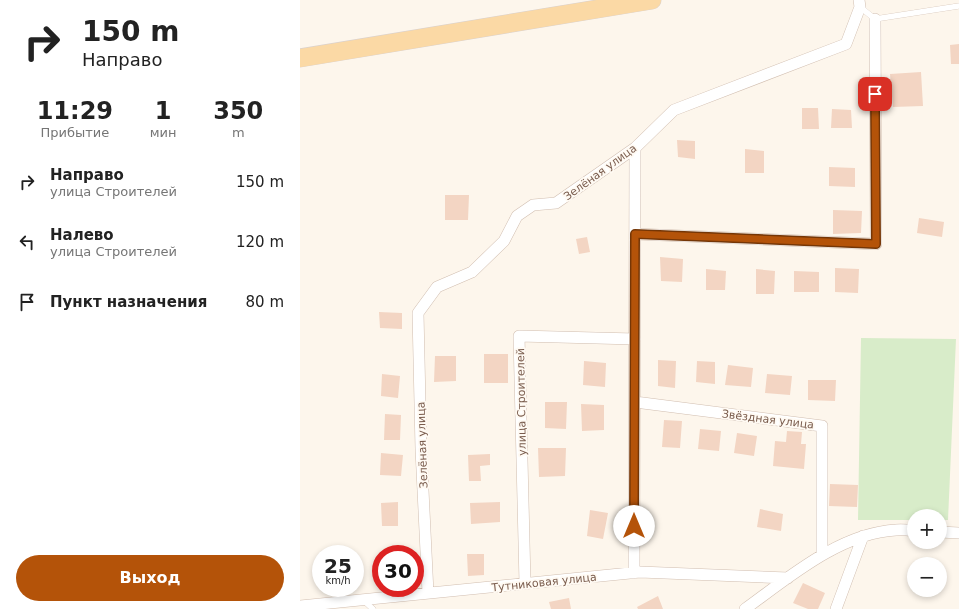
<!DOCTYPE html>
<html lang="ru">
<head>
<meta charset="utf-8">
<style>
	body { margin:0; font-family:"DejaVu Sans",sans-serif; background:#f6f6f6; color:#222; height:100vh; display:flex; flex-direction:column; font-size:15px; white-space:nowrap }
	* { box-sizing:border-box; margin:0 }
	p { font-size:13px; color:#767676 }
	.icon { flex:none; width:22px; height:22px; fill:none; stroke:currentColor; stroke-width:2; stroke-linecap:round; stroke-linejoin:round }
	.map { position:relative; flex:1; overflow:hidden }
	.sheet { display:flex; flex-direction:column; background:#fff; width:300px }
	.sheet>* { flex:none }
	.banner { background:#fff; color:#222; overflow:hidden }
	.buttons { position:absolute; left:607px; top:509px; display:grid; gap:8px }
	.buttons a { display:grid; place-items:center; width:40px; height:40px; border-radius:50%; background:#fff; box-shadow:0 2px 6px #0003; font-size:20px }
	.speed { position:absolute; left:12px; top:545px; display:flex; gap:8px; font-size:20px; font-weight:700; text-align:center }
	.speed>* { display:grid; place-content:center; width:52px; height:52px; border-radius:50%; background:#fff; box-shadow:0 2px 6px #0003; line-height:1 }
	.speed small { font-size:10px; font-weight:400 }
	.speed .limit { border:6px solid #d22; background:#fff; color:#111 }
	.pin { position:absolute; display:grid; place-items:center; width:34px; height:34px; color:#fff; margin:-17px; border-radius:8px; box-shadow:0 2px 6px #0006 }
	.me { position:absolute; width:44px; margin:-22px; rotate:0deg; stroke-linejoin:round; filter:drop-shadow(0 0 3px #0008) }
	.turn { display:flex; align-items:center; gap:14px; height:84px; padding:0 16px; font-size:18px }
	.turn .icon { width:52px; height:52px; stroke-width:2.5 }
	.turn b { display:block; font-size:28px; line-height:34px }
	.eta { display:flex; justify-content:space-evenly; align-items:center; height:68px; text-align:center }
	.eta b { font-size:24px; font-weight:800; line-height:28px }
	.button { display:flex; gap:8px; margin-top:auto; padding:8px 16px }
	.button a { flex:1; height:46px; border-radius:24px; background:#b45309; color:#fff; font-size:16px; font-weight:800; line-height:46px; text-align:center }
	ul { padding:0; list-style:none }
	li { display:flex; align-items:center; gap:12px; height:60px; padding:0 16px }
	li div { flex:1 }
	li b { display:block; font-size:15px }
	li em { font-style:normal }
	main { display:flex; flex:1; min-height:0 }
	.map>svg:first-child { display:block }
</style>
</head>
<body>
<main>
<section class="sheet">
<div class="banner">
<div class="turn"><svg class="icon" aria-label="right" viewBox="0 0 24 24"><path d="M7 20v-9h11M14 6l5 5-5 5"/></svg><div><b>150 m</b>Направо</div></div>
</div>
<div class="eta">
<div><b>11:29</b><p>Прибытие</p></div>
<div><b>1</b><p>мин</p></div>
<div><b>350</b><p>m</p></div>
</div>
<ul>
<li><svg class="icon" aria-label="right" viewBox="0 0 24 24"><path d="M7 20v-9h11M14 6l5 5-5 5"/></svg><div><b>Направо</b><p>улица Строителей</p></div><em>150 m</em></li>
<li><svg class="icon" aria-label="left" viewBox="0 0 24 24"><path d="M17 20v-9H6M10 6l-5 5 5 5"/></svg><div><b>Налево</b><p>улица Строителей</p></div><em>120 m</em></li>
<li><svg class="icon" aria-label="arrive" viewBox="0 0 24 24"><path d="M6 21V4h12l-3 4 3 4H6"/></svg><div><b>Пункт назначения</b></div><em>80 m</em></li>
</ul>
<div class="button"><a>Выход</a></div>
</section>
<div class="map">
<svg width="659" height="609" viewBox="0 0 659 609">
	<rect width="100%" height="100%" fill="#fdf6ec"/>
	<path fill="#d8ecc9" d="M 561,338 L 656,339 L 648,520 L 640,520 L 640,516 L 614,516 L 614,520 L 558,520 Z"/>
	<path fill="#f3d5c3" d="M 659,44 L 659,64 L 651,64 L 650,45 Z
		M 621,72 L 623,106 L 593,107 L 590,74 Z
		M 502,108 L 518,108 L 519,129 L 502,129 Z
		M 532,109 L 551,110 L 552,128 L 531,128 Z
		M 377,140 L 395,141 L 395,159 L 378,157 Z
		M 445,149 L 464,151 L 464,173 L 445,173 Z
		M 529,167 L 555,168 L 555,187 L 529,186 Z
		M 145,195 L 169,195 L 168,220 L 145,220 Z
		M 533,210 L 562,211 L 561,233 L 533,234 Z
		M 619,218 L 644,222 L 642,237 L 617,233 Z
		M 287,237 L 290,252 L 279,254 L 276,239 Z
		M 360,257 L 383,259 L 382,282 L 361,281 Z
		M 535,268 L 559,269 L 558,293 L 535,292 Z
		M 406,269 L 426,271 L 425,290 L 406,290 Z
		M 456,269 L 475,271 L 474,294 L 456,294 Z
		M 494,271 L 519,272 L 519,292 L 494,292 Z
		M 79,312 L 102,313 L 102,329 L 80,328 Z
		M 184,354 L 208,354 L 208,383 L 184,383 Z
		M 135,356 L 156,356 L 156,381 L 134,382 Z
		M 358,360 L 376,361 L 375,388 L 358,386 Z
		M 284,361 L 306,363 L 305,387 L 283,385 Z
		M 397,361 L 415,362 L 415,384 L 396,382 Z
		M 428,365 L 453,368 L 451,387 L 425,385 Z
		M 82,374 L 100,376 L 98,398 L 81,396 Z
		M 467,374 L 492,376 L 490,395 L 465,393 Z
		M 508,380 L 536,380 L 535,401 L 508,400 Z
		M 245,402 L 267,402 L 266,429 L 245,428 Z
		M 281,404 L 304,405 L 304,430 L 282,431 Z
		M 85,414 L 101,415 L 100,440 L 84,440 Z
		M 364,420 L 382,421 L 380,448 L 362,447 Z
		M 400,429 L 421,431 L 419,451 L 398,449 Z
		M 487,431 L 502,432 L 501,444 L 506,444 L 504,469 L 473,466 L 475,441 L 486,442 Z
		M 437,433 L 457,436 L 454,456 L 434,453 Z
		M 238,448 L 266,448 L 265,476 L 239,477 Z
		M 81,453 L 103,455 L 101,476 L 80,475 Z
		M 190,454 L 190,465 L 180,466 L 181,481 L 169,481 L 168,455 Z
		M 530,484 L 558,485 L 557,507 L 529,506 Z
		M 98,502 L 98,526 L 82,526 L 81,503 Z
		M 200,502 L 200,522 L 171,524 L 170,503 Z
		M 460,509 L 483,514 L 481,531 L 457,527 Z
		M 290,510 L 308,513 L 303,539 L 287,536 Z
		M 167,554 L 184,554 L 184,575 L 168,576 Z
		M 503,583 L 525,593 L 518,609 L 508,609 L 493,603 Z
		M 358,596 L 363,609 L 338,609 L 337,607 Z
		M 269,598 L 271,609 L 251,609 L 249,602 Z"/>
	<g fill="none" stroke-linecap="round" stroke-linejoin="round">
		<g stroke="#d1beb0" stroke-width="6">
			<path id="lane" d="M 560,7 L 575,19 L 659,6
				M 63,600 L 73,609"/>
		</g>
		<g stroke="#d1beb0" stroke-width="12">
			<path id="street" d="M 335,234 L 576,244 L 575,19
				M 335,402 L 522,426 L 522,555
				M 640,532 L 659,533
				M 334,573 L 335,148
				M 225,583 L 219,336 L 335,339
				M 128,593 L 121,449 L 118,313 L 137,287 L 172,272 L 204,241 L 217,216 L 233,205 L 256,203 L 335,148 L 374,110 L 546,44 L 560,7 L 559,0
				M 0,606 L 340,572 L 488,578
				M 445,609 C 488,578 540,533 596,530 C 602,529 608,530 614,531
				M 536,609 L 563,536"/>
		</g>
		<g stroke="#dad1cd" stroke-width="19">
			<path id="primary" d="M 0,58 L 352,0"/>
		</g>
		<use href="#lane" stroke="#fff" stroke-width="5.5"/>
		<use href="#street" stroke="#fff" stroke-width="11"/>
		<use href="#primary" stroke="#fbd9a5" stroke-width="18"/>
	</g>
	<g fill="none" stroke-linecap="round" stroke-linejoin="round">
		<g stroke="#753606" stroke-width="10">
			<path id="route" d="M 334,526 L 335,234 L 576,244 L 575,94"/>
		</g>
		<use href="#route" stroke="#b45309" stroke-width="7"/>
	</g>
	<g text-anchor="middle" stroke-width="3.5" stroke-linejoin="round" paint-order="stroke">
		<g font-size="11" fill="#7a5c4d" stroke="#fffaf3">
			<text transform="translate(300 172) rotate(-36)" y="4">Зелёная улица</text>
			<text transform="translate(221 402) rotate(-91)" y="4">улица Строителей</text>
			<text transform="translate(468 419) rotate(7)" y="4">Звёздная улица</text>
			<text transform="translate(122 445) rotate(-92)" y="4">Зелёная улица</text>
			<text transform="translate(244 582) rotate(-6)" y="4">Тутниковая улица</text>
		</g>
	</g>
</svg>
<div class="buttons">
<a>+</a>
<a>−</a>
</div>
<div class="speed"><div>25<small>km/h</small></div><div class="limit">30</div></div>
<div class="pin" style="left:575px;top:94px;background:#d93025"><svg class="icon" aria-label="arrive" viewBox="0 0 24 24"><path d="M6 21V4h12l-3 4 3 4H6"/></svg></div>
<svg class="me" style="left:334px;top:526px" viewBox="-20 -20 40 40"><circle r="19" fill="#fff"/><path d="M0-13L10 11 0 6-10 11z" fill="#b45309"/></svg>
</div>
</main>
</body>
</html>
